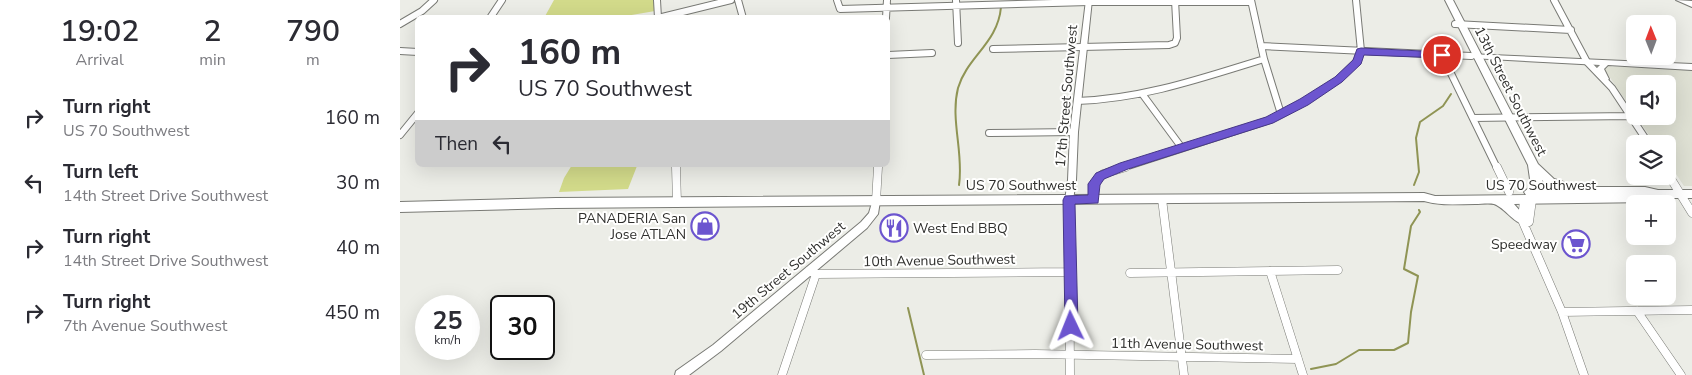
<!DOCTYPE html>
<html lang="en">
<head>
<meta charset="utf-8">
<style>
	body { margin:0; font-family:"Nunito Sans",sans-serif; background:#f2f2f3; color:#2b2b33; height:100vh; display:flex; flex-direction:column; font-size:19px; white-space:nowrap }
	* { box-sizing:border-box; margin:0 }
	p { font-size:16px; color:#7c7c81 }
	.icon { flex:none; width:28px; height:28px; fill:none; stroke:currentColor; stroke-width:2; stroke-linecap:round; stroke-linejoin:round }
	.map { position:relative; flex:1; overflow:hidden }
	.panel { display:flex; flex-direction:column; background:#fff; width:400px }
	.panel>* { flex:none }
	.hud { position:absolute; left:15px; top:15px; width:475px; height:152px; border-radius:8px; box-shadow:0 5px 20px #0002; background:#fff; color:#2b2b33; overflow:hidden }
	.needle { width:32px; rotate:359deg }
	.controls { position:absolute; left:1226px; top:15px; display:grid; gap:10px }
	.controls a { display:grid; place-items:center; width:50px; height:50px; border-radius:8px; background:#fff; box-shadow:0 5px 20px #0002; font-size:25px }
	.speed { position:absolute; left:15px; top:295px; display:flex; gap:10px; font-size:25px; font-weight:700; text-align:center }
	.speed>* { display:grid; place-content:center; width:65px; height:65px; border-radius:50%; background:#fff; box-shadow:0 5px 20px #0002; line-height:1 }
	.speed small { font-size:12px; font-weight:400 }
	.speed .limit { border:2px solid #111; border-radius:8px; background:#fff; color:#111 }
	.pin { position:absolute; display:grid; place-items:center; width:42px; height:42px; color:#fff; margin:-21px; border:2px solid #fff; border-radius:50%; box-shadow:0 1px 5px #0007 }
	.me { position:absolute; width:55px; margin:-28px; rotate:358deg; stroke-linejoin:round; filter:drop-shadow(0 0 4px #0008) }
	.turn { display:flex; align-items:center; gap:18px; height:105px; padding:0 20px; font-size:22px }
	.turn .icon { width:65px; height:65px; stroke-width:2.5 }
	.turn b { display:block; font-size:35px; line-height:42px }
	.then { display:flex; align-items:center; height:48px; padding:0 20px; background:#0003; gap:10px; font-size:19px }
	.eta { display:flex; justify-content:space-evenly; align-items:center; height:85px; text-align:center }
	.eta b { font-size:30px; font-weight:600; line-height:35px }
	ul { padding:0; list-style:none }
	li { display:flex; align-items:center; gap:15px; height:65px; padding:0 20px }
	li div { flex:1 }
	li b { display:block; font-size:19px }
	li em { font-style:normal }
	main { display:flex; flex:1; min-height:0 }
	.map>svg:first-child { display:block }
</style>
</head>
<body>
<main>
<section class="panel">
<div class="eta">
<div><b>19:02</b><p>Arrival</p></div>
<div><b>2</b><p>min</p></div>
<div><b>790</b><p>m</p></div>
</div>
<ul>
<li><svg class="icon" aria-label="right" viewBox="0 0 24 24"><path d="M7 20v-9h11M14 6l5 5-5 5"/></svg><div><b>Turn right</b><p>US 70 Southwest</p></div><em>160 m</em></li>
<li><svg class="icon" aria-label="left" viewBox="0 0 24 24"><path d="M17 20v-9H6M10 6l-5 5 5 5"/></svg><div><b>Turn left</b><p>14th Street Drive Southwest</p></div><em>30 m</em></li>
<li><svg class="icon" aria-label="right" viewBox="0 0 24 24"><path d="M7 20v-9h11M14 6l5 5-5 5"/></svg><div><b>Turn right</b><p>14th Street Drive Southwest</p></div><em>40 m</em></li>
<li><svg class="icon" aria-label="right" viewBox="0 0 24 24"><path d="M7 20v-9h11M14 6l5 5-5 5"/></svg><div><b>Turn right</b><p>7th Avenue Southwest</p></div><em>450 m</em></li>
</ul>
</section>
<div class="map">
<svg width="1292" height="375" viewBox="0 0 1292 375">
	<rect width="100%" height="100%" fill="#ecede7"/>
	<path fill="#dee0d3" d="M 1202,66 L 1292,70 L 1292,186 L 1284,186 L 1268,162 L 1268,144 L 1255,144 L 1236,116 L 1268,116 L 1268,84 L 1235,84 L 1235,114 Z"/>
	<path fill="#d2da8a" d="M 154,0 L 254,0 L 255,11 L 220,17 L 144,18 Z
		M 172,165 L 237,165 L 237,166 L 228,189 L 159,192 L 164,178 Z"/>
	<g fill="none" stroke-linecap="round" stroke-linejoin="round">
		<path stroke="#8f9454" stroke-width="2" d="M 559,185 C 564,153 550,120 558,88 C 567,57 598,43 601,7
			M 1014,185 L 1019,172 L 1016,138 L 1020,122 L 1043,106 L 1051,94
			M 508,308 L 524,375
			M 911,369 L 936,364 L 959,350 L 994,350 L 1008,343 L 1011,312 L 1018,276 L 1004,269 L 1011,226 L 1020,212 L 1019,210"/>
		<g stroke="#797a75" stroke-width="8">
			<path id="minor-far1" d="M 257,0 L 258,18
				M 338,0 L 343,18
				M 437,0 L 440,9 L 689,2 L 851,2
				M 556,0 L 558,43
				M 851,0 L 864,59 L 881,114
				M 1154,0 L 1187,62 L 1212,88 L 1249,144
				M 90,18 L 102,0
				M 258,18 L 331,0
				M 486,18 L 487,0
				M 0,24 L 22,11 L 34,0
				M 1055,24 L 1171,30
				M 861,46 L 1071,56
				M 593,49 L 769,45 L 775,43 L 777,38 L 775,0
				M 0,51 L 18,52
				M 488,55 L 532,53
				M 1042,55 L 1097,168
				M 743,95 L 782,148
				M 677,101 C 742,99 802,78 864,59
				M 1073,118 L 1231,116
				M 589,133 L 674,132
				M 0,135 L 18,113
				M 276,165 L 276,168
				M 478,168 L 478,165
				M 722,168 L 870,120 L 904,102 L 938,80 L 957,61 L 961,51 L 956,0"/>
		</g>
		<g stroke="#797a75" stroke-width="9">
			<path id="minor" d="M 276,167 L 277,203
				M 1097,167 L 1109,192
				M 1268,174 L 1292,213
				M 694,199 L 694,184 L 703,174 L 726,167
				M 762,199 L 784,375
				M 669,200 L 670,375
				M 1124,200 L 1122,220 L 1162,312 L 1184,375
				M 476,201 L 478,167
				M 1125,224 L 1129,222 L 1132,200
				M 409,271 L 416,274 L 669,272
				M 870,271 L 903,375
				M 730,273 L 938,270
				M 1237,311 L 1281,375
				M 1162,312 L 1292,310
				M 526,355 L 635,354 L 898,359
				M 382,375 L 416,274"/>
		</g>
		<g stroke="#797a75" stroke-width="2">
			<path id="tertiary" d="M 686,0 L 692,0 L 678,132 L 676,180 L 673,200 L 672,202 L 666,202 L 665,200 L 668,180 L 670,132 Z
				M 1068,54 L 1292,64 L 1292,70 L 1208,65 L 1204,69 L 1209,79 L 1205,82 L 1202,81 L 1196,69 L 1200,65 L 1071,58 L 1067,56 Z
				M 476,197 L 479,199 L 480,201 L 478,214 L 467,228 L 321,351 L 289,375 L 275,375 L 276,371 L 313,345 L 461,222 L 469,213 L 473,199 Z"/>
		</g>
		<g stroke="#797a75" stroke-width="2">
			<path id="primary" d="M 1045,0 L 1053,0 L 1138,164 L 1154,179 L 1173,185 L 1174,187 L 1245,187 L 1258,190 L 1292,190 L 1292,198 L 1260,198 L 1251,202 L 1114,204 L 1128,220 L 1126,223 C 1116,227 1106,208 1094,204 C 1089,203 1081,204 1075,204 C 1058,204 1041,206 1024,201 L 156,208 L 0,212 L 0,202 L 156,198 L 1024,193 L 1035,196 L 1126,195 L 1124,192 L 1131,186 L 1128,165 ZM 1142,180 L 1146,185 L 1153,187 L 1142,187 Z"/>
		</g>
		<g stroke="#797a75" stroke-width="2">
			<path id="motorway" d="M 1276,0 L 1292,1 L 1292,7 Z"/>
		</g>
		<use href="#minor-far1" stroke="#fff" stroke-width="6"/>
		<use href="#minor" stroke="#fff" stroke-width="8"/>
		<use href="#tertiary" fill="#fff" fill-rule="evenodd"/>
		<use href="#primary" fill="#fff" fill-rule="evenodd"/>
		<use href="#motorway" fill="#fff" fill-rule="evenodd"/>
	</g>
	<path fill="#6c55cf" stroke="#463787" d="M 961,48 L 1042,52 L 1047,55 L 1042,58 L 964,55 L 961,64 L 942,82 L 908,105 L 873,123 L 728,169 L 704,179 L 700,185 L 698,203 L 675,204 L 678,326 L 676,331 L 671,332 L 666,331 L 665,326 L 663,200 L 665,196 L 688,195 L 688,184 L 696,173 L 720,163 L 866,117 L 900,99 L 935,77 L 953,60 L 957,49 Z"/>
	<defs>
		<g id="shop-ring" transform="scale(1.4375)"><circle r="9.5" fill="#fffffe" stroke="#6c55cf" stroke-width="1.5"/><path d="M-5-2.5h2.3a2.7 3.5 0 0 1 5.4 0H5L5.5 6h-11ZM-1.5-2.5h3a1.5 2.3 0 0 0-3 0Z" fill="#6c55cf"/></g>
		<g id="restaurant-ring" transform="scale(1.4375)"><circle r="9.5" fill="#fffffe" stroke="#6c55cf" stroke-width="1.5"/><path d="M-5-6h1v4h1v-4h1v4h1v-4h1v5L-1.5 .5V6h-2V.5L-5-1ZM5-6V6H3V1.5H1.5Q1.5-4 5-6Z" fill="#6c55cf"/></g>
		<g id="supermarket-ring" transform="scale(1.4375)"><circle r="9.5" fill="#fffffe" stroke="#6c55cf" stroke-width="1.5"/><path d="M-6-5.5h2.5l.6 2H6L4.5 2H-2.5L-4.4-4H-6ZM-1.5 3.2a1.3 1.3 0 1 0 .1 0ZM3 3.2a1.3 1.3 0 1 0 .1 0Z" fill="#6c55cf"/></g>
	</defs>
	<g fill-rule="evenodd">
		<use href="#shop-ring" x="305" y="226"/>
		<use href="#restaurant-ring" x="494" y="228"/>
		<use href="#supermarket-ring" x="1176" y="244"/>
	</g>
	<g text-anchor="middle" stroke-width="4" stroke-linejoin="round" paint-order="stroke">
		<g font-size="14" fill="#2f2f2d" stroke="#fffffe">
			<text transform="translate(1111 91) rotate(63)" y="5">13th Street Southwest</text>
			<text transform="translate(666 96) rotate(-85)" y="5">17th Street Southwest</text>
			<text x="621" y="190">US 70 Southwest</text>
			<text x="1141" y="190">US 70 Southwest</text>
			<text transform="translate(539 260) rotate(-1)" y="5">10th Avenue Southwest</text>
			<text transform="translate(388 270) rotate(-40)" y="5">19th Street Southwest</text>
			<text transform="translate(787 344) rotate(1)" y="5">11th Avenue Southwest</text>
		</g>
		<g font-size="14" fill="#2f2f2d" stroke="#fffffe" text-anchor="end">
			<text x="286" y="223">PANADERIA San<tspan x="286" dy="16">Jose ATLAN</tspan></text>
			<text x="513" y="233" text-anchor="start">West End BBQ</text>
			<text x="1157" y="249">Speedway</text>
		</g>
	</g>
</svg>
<div class="controls">
<a><svg class="needle" viewBox="-14 -14 28 28"><path d="M0-13l5 13h-10z" fill="#e53935"/><path d="M0 13l5-13h-10z" fill="#7c7c81"/></svg></a>
<a><svg class="icon" aria-label="sound" viewBox="0 0 24 24"><path d="M4 9h4l5-4v14l-5-4H4zM17 9q2 3 0 6"/></svg></a>
<a><svg class="icon" aria-label="layers" viewBox="0 0 24 24"><path d="M12 4l9 5-9 5-9-5zM3 14l9 5 9-5"/></svg></a>
<a>+</a>
<a>−</a>
</div>
<div class="speed"><div>25<small>km/h</small></div><div class="limit">30</div></div>
<div class="pin" style="left:1042px;top:55px;background:#d93025"><svg class="icon" aria-label="arrive" viewBox="0 0 24 24"><path d="M6 21V4h12l-3 4 3 4H6"/></svg></div>
<svg class="me" style="left:671px;top:326px" viewBox="-20 -20 40 40"><path d="M0-17L14 15 0 8-14 15z" fill="#6c55cf" stroke="#fff" stroke-width="4"/></svg>
<div class="hud">
<div class="turn"><svg class="icon" aria-label="right" viewBox="0 0 24 24"><path d="M7 20v-9h11M14 6l5 5-5 5"/></svg><div><b>160 m</b>US 70 Southwest</div></div>
<div class="then">Then<svg class="icon" aria-label="left" viewBox="0 0 24 24"><path d="M17 20v-9H6M10 6l-5 5 5 5"/></svg></div>
</div>
</div>
</main>
</body>
</html>
